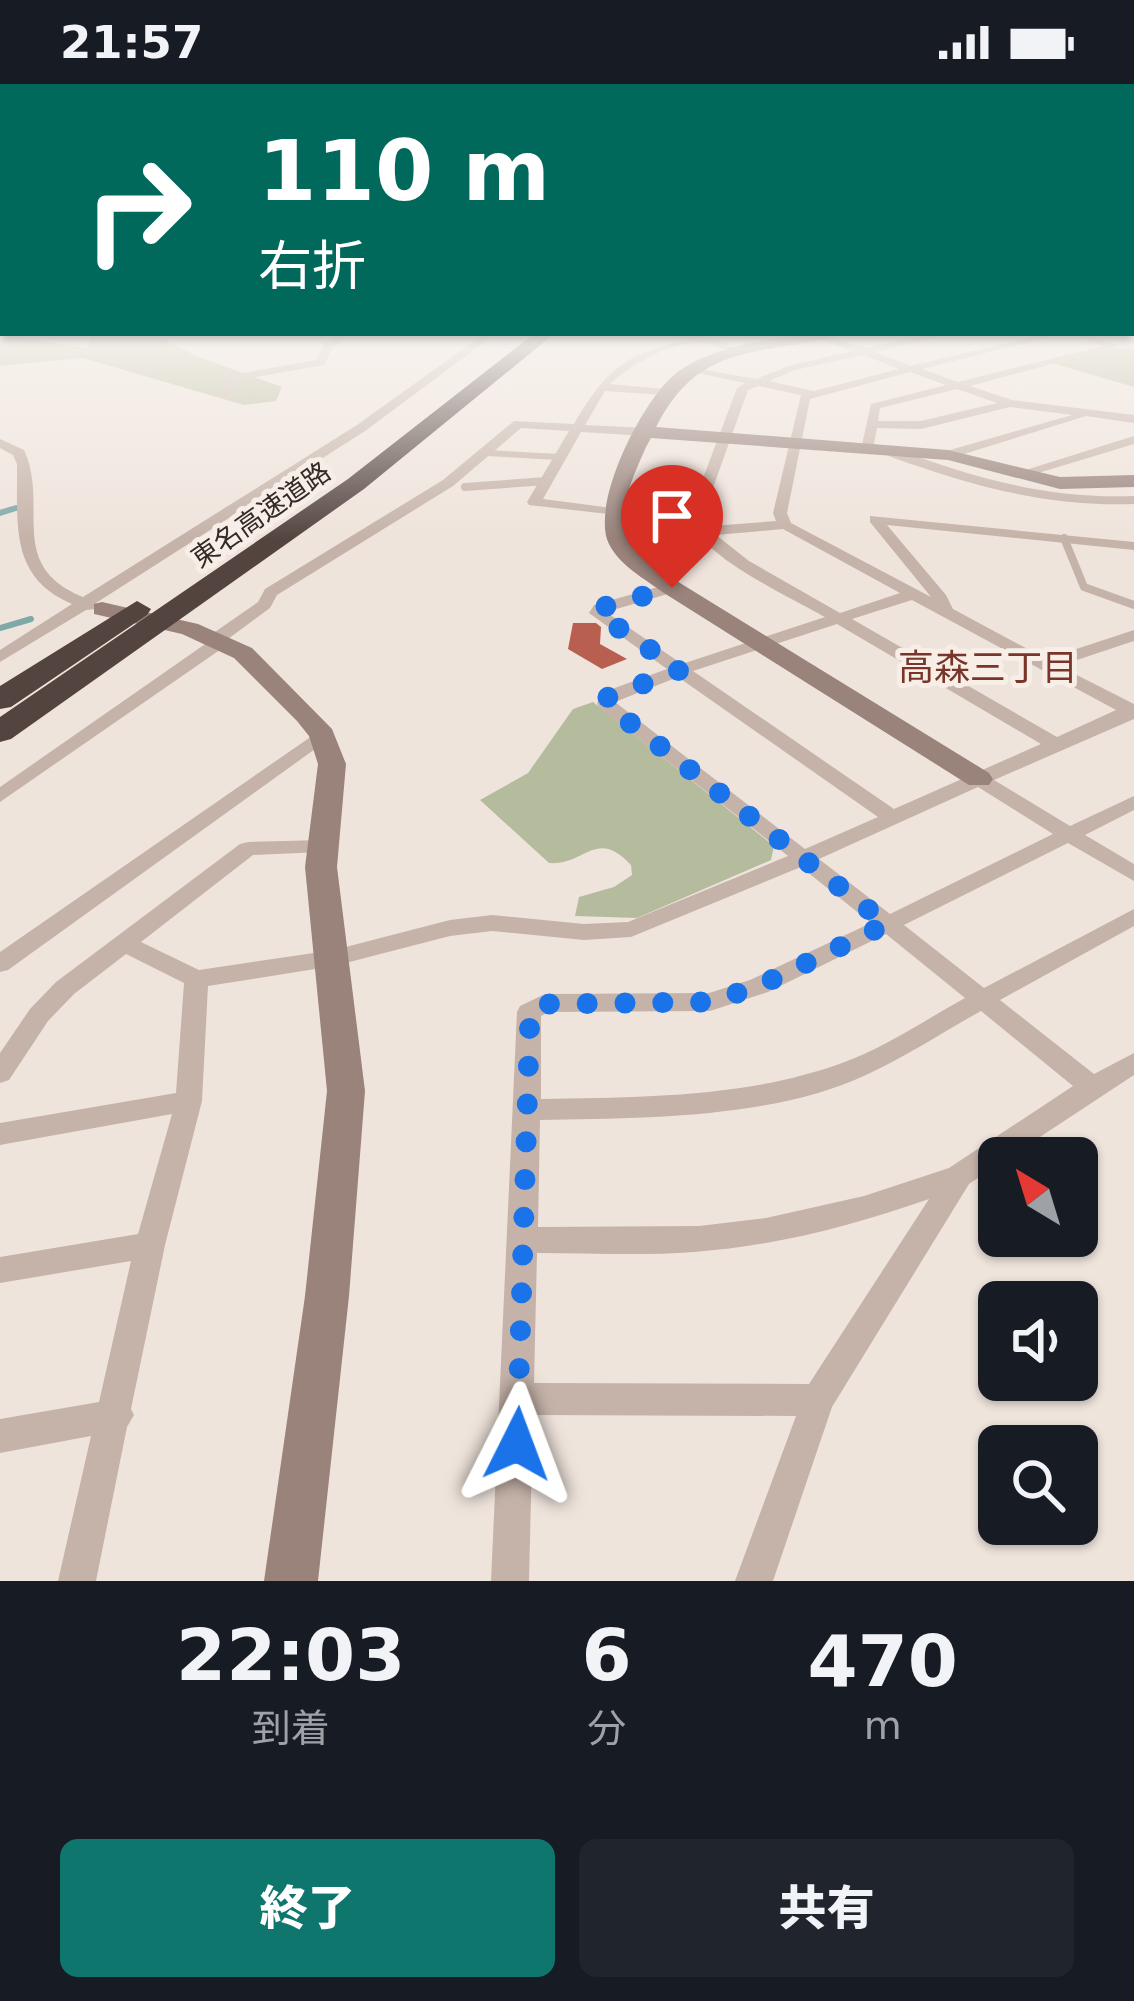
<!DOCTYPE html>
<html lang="ja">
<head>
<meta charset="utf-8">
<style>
	body { margin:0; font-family:"DejaVu Sans","Noto Sans JP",sans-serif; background:#20242c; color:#f1f3f6; height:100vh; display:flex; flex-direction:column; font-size:45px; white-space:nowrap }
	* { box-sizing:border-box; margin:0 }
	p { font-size:39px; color:#9ea1a6 }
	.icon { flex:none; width:66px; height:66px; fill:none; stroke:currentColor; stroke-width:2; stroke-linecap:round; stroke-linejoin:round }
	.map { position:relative; height:1497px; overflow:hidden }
	.sheet { display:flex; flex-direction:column; background:#171b24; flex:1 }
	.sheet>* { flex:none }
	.banner { position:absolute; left:0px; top:0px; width:1134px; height:252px; box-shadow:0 3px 9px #0004; background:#00695c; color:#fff; overflow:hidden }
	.needle { width:78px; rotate:322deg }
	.tools { position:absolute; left:978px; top:1053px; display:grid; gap:24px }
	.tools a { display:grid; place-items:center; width:120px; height:120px; border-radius:18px; background:#171b24; box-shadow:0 3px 9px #0004; font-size:60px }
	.pin { position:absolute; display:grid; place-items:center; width:102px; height:102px; color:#fff; margin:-123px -51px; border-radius:50% 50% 50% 0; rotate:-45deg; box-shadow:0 0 12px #0007 }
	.pin .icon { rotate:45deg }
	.me { position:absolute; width:132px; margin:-66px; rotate:3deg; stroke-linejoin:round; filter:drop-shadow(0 0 9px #0008) }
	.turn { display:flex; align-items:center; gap:42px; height:252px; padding:0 60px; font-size:54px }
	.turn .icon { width:156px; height:156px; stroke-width:2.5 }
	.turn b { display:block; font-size:84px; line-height:102px }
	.eta { display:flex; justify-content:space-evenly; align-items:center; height:204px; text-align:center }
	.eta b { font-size:72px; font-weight:800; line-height:84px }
	.button { display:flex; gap:24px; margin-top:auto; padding:24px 60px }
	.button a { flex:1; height:138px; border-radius:18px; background:#0f766e; color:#fff; font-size:48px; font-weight:800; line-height:138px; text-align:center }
	.button a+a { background:#20242c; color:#f1f3f6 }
	.status { display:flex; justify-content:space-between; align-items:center; height:84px; padding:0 60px; background:#171b24; direction:ltr }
	.status svg { height:33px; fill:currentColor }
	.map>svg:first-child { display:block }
</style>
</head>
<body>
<div class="status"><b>21:57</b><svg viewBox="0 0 49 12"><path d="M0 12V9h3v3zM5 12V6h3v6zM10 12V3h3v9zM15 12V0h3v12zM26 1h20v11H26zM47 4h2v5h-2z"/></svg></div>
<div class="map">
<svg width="1134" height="1497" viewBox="0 0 1134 1497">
	<rect width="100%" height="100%" fill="#efe4dc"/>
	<path fill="#b5bc9d" d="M 93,249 L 151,249 L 196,272 L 282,303 L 276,317 L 244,321 L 83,274 L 0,282 L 0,250 L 86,264 Z
		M 1122,261 L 1134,265 L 1134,303 L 1052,279 L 1111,264 L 1129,265 Z
		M 593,618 L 774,762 L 771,776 L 637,834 L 575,832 L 579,813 L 614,803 L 632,791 L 631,781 C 596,743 585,782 549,779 L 480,716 L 528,689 L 573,625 Z"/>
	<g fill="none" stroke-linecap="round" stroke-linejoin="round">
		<path stroke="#7ea9a6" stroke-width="6" d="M 0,429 L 16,424
			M 0,544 L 31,535"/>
	</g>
	<path fill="#b85f50" d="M 573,539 L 596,539 L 601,543 L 600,560 L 627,575 L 602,585 L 568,565 Z"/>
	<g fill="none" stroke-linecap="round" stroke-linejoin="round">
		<path stroke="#c5b3a9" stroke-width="6" d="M 673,250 L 702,254
			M 1085,252 L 1097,249
			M 487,369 L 559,373"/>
		<path stroke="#c5b3a9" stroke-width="8" d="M 465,403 L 546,397
			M 1064,454 L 1084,503 L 1134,521"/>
		<path fill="#c5b3a9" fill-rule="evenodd" d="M 339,249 L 350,249 L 333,263 L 324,281 L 240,296 L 227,314 L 217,312 L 232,291 L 316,276 L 325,259 Z
			M 485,249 L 497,249 L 365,347 L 96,519 L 96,525 L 86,526 L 0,578 L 0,566 L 72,520 C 8,493 18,438 17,380 L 13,371 L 0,364 L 0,355 L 24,366 C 50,422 5,481 83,513 L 357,341 Z
			M 821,249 L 864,264 L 933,249 L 952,249 L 875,268 L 911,282 L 1048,249 L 1066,249 L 922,285 L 958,298 L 1103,262 L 1070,249 L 1085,249 L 1119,262 L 970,302 L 1012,316 L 1134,331 L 1134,339 L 1086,332 L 948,375 L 943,374 L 943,368 L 1072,331 L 1010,323 L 921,345 L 877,344 L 873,365 L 867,369 L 861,365 L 871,320 L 946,301 L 910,288 L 810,315 L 787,429 L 791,439 L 931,513 L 870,438 L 870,432 L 1134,458 L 1134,466 L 887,441 L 946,511 L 953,525 L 1046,575 L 1134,546 L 1134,557 L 1059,582 L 1134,620 L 1134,635 L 994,696 L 1070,742 L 1134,712 L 1134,726 L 1085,751 L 1134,780 L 1134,797 L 1068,759 L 904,841 L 984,904 L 1134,825 L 1134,842 L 1000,916 L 1094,990 L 1134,969 L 1134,991 L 1008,1074 L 999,1074 L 999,1080 L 969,1100 L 832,1323 L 773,1497 L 735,1497 L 796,1332 L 533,1331 L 529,1497 L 491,1497 L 517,928 L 520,922 L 545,910 L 709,909 L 750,896 L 871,839 L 801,783 L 631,853 L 584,856 L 492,847 L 450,852 L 334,882 L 208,902 L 202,1017 L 165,1161 L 131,1325 L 134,1331 L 127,1343 L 96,1497 L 58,1497 L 91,1352 L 0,1369 L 0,1335 L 99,1318 L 131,1177 L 0,1199 L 0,1173 L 138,1150 L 172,1030 L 0,1061 L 0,1039 L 176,1009 L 184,899 L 126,870 L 74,910 L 48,937 L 9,996 L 0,999 L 0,969 L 30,925 L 56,898 L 240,760 L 248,758 L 322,756 L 333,762 L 322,768 L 253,771 L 141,858 L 199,886 L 334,866 L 450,836 L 492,831 L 584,840 L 628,838 L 788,772 L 600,624 L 597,620 L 601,609 L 667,585 L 589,529 L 594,521 L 672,499 L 678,501 L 678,507 L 606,528 L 682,580 L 825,533 C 797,517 715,478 702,452 L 616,458 L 609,454 L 616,450 L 698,443 L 691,426 L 737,304 L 745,299 L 688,287 L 688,283 L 756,295 L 788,282 L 852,267 L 817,254 ZM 863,271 L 899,285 L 814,307 L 769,297 L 795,286 ZM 758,302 L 801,311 L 773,429 L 776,437 L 712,442 L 705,426 L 748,306 ZM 957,305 L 997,319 L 921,337 L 878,337 L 880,324 ZM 783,445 L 900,509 L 840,529 L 749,477 L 716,451 ZM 912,516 L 1116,626 L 1057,653 L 852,535 ZM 837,540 L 1041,660 L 894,725 L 693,587 ZM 678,593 L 878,733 L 805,765 L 615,618 ZM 978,703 L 1053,750 L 890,830 L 819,775 ZM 886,850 L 965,914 C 925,936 884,964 842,979 C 746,1014 641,1013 541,1015 L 541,932 L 549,928 L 710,927 L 768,908 ZM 981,927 L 1073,1002 L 949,1084 L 864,1112 L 766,1134 L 699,1142 L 538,1143 L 540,1036 C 643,1034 774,1035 868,990 C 907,972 943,948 981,927 ZM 929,1115 L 809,1300 L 534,1299 L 537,1169 C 589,1169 642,1172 694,1168 C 775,1162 852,1142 929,1115 Z
			M 702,251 L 747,268 L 742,271 C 730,268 717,261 705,259 C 678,254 629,281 610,300 L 665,305 L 671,308 L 665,311 L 605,307 L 585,341 L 647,344 L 653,348 L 647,352 L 581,348 L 543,415 L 612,424 L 617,425 L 617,431 L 529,421 L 527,418 L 569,347 L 521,344 L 453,402 L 277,511 L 270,524 L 228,555 L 227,561 L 0,718 L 0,703 L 211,556 L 212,550 L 258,518 L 265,505 L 443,396 L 514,337 L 574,340 C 612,275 631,270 702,251 Z
			M 1134,352 L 1134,360 L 1025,393 L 1013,390 Z
			M 887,362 C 972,393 1043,415 1134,412 L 1134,420 C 1046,423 973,402 891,373 L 881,366 Z
			M 322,645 L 329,647 L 331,651 L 329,655 L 8,886 L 0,888 L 0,868 Z"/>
		<path fill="#99837b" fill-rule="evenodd" d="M 812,249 L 844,249 C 831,256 814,257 798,260 C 728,271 690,277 656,343 L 948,366 L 1060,393 L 1134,391 L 1134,403 L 1060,405 L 948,376 L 651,354 L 646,363 C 613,436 613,453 680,499 L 989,689 L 993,695 L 989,701 L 969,701 L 664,509 C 645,495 620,482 609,460 C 589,420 645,310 679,287 C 717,261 767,256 812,249 Z
			M 102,518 L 198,540 L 252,564 L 332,645 L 346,680 L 337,783 L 365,1007 L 349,1212 L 318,1497 L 264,1497 L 305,1212 L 327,1007 L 305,783 L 318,680 L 309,652 L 297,637 L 234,574 L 182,550 L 94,530 L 94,520 Z"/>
		<path fill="#534440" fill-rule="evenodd" d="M 535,249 L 555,249 L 364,405 L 11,655 L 0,658 L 0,633 L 348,395 Z
			M 137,517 L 151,525 L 147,531 L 11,623 L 0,625 L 0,602 Z"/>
	</g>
	<linearGradient id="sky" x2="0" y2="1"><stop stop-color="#7db0ce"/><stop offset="0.54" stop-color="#f8f3ef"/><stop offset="1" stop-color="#f8f3ef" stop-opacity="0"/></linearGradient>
	<rect width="1134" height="455" fill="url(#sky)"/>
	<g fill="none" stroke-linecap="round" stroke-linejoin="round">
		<path stroke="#1a73e8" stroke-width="21" stroke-dasharray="0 37.8" d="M 517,1360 L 530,928 L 545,920 L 710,918 L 759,902 L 887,840 L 606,620 L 608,613 L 680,586 L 598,530 L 600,524 L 672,504"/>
	</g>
	<g text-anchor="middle" stroke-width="10" stroke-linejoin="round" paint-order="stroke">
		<g font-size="27" fill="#332a28" stroke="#f7eee7">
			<text transform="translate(261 431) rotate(-35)" y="9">東名高速道路</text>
		</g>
		<g font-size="36" fill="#79352a" stroke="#f7eee7">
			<text x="988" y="596">高森三丁目</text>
		</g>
	</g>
</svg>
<div class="tools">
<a><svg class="needle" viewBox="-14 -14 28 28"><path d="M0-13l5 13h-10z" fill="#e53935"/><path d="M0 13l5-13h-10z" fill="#9ea1a6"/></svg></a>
<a><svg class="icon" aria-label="sound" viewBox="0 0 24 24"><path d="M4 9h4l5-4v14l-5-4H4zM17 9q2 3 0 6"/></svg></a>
<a><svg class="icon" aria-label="search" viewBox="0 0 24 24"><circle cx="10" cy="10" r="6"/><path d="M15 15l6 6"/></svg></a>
</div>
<div class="pin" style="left:672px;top:504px;background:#d93025"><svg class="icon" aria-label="arrive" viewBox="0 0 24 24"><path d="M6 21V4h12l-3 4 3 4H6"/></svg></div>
<svg class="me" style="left:517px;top:1360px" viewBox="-20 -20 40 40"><path d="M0-17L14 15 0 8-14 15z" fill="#1a73e8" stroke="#fff" stroke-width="4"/></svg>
<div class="banner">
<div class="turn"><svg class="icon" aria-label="right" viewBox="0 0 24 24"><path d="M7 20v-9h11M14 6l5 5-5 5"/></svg><div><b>110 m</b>右折</div></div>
</div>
</div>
<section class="sheet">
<div class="eta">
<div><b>22:03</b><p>到着</p></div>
<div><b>6</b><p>分</p></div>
<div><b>470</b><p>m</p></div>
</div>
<div class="button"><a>終了</a><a>共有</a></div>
</section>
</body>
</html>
